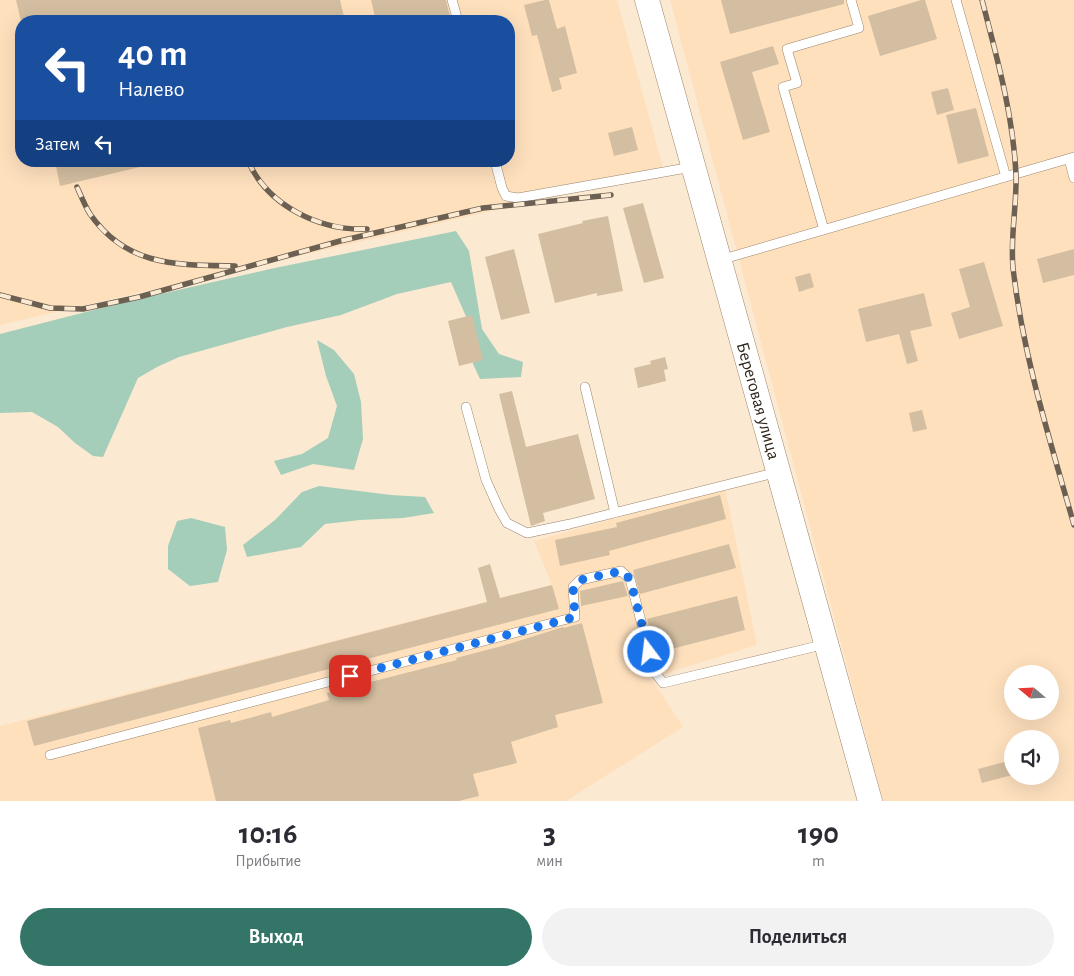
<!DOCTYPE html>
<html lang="ru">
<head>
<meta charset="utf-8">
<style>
	body { margin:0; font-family:"Alegreya Sans",sans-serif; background:#f2f2f3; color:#2b2b33; height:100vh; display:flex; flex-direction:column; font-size:19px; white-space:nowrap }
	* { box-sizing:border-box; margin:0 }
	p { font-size:16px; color:#7c7c81 }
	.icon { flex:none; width:28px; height:28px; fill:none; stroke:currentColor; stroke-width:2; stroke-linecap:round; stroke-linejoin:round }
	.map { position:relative; height:801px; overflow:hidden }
	.sheet { display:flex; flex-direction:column; background:#fff; flex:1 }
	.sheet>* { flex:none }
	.banner { position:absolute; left:15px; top:15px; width:500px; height:152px; border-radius:20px; box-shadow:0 5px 20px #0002; background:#1a4fa0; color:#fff; overflow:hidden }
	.needle { width:32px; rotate:289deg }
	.controls { position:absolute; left:1004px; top:665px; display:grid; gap:10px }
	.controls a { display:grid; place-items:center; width:55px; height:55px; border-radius:50%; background:#fff; box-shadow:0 5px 20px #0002; font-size:25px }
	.pin { position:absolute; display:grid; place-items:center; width:42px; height:42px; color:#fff; margin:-21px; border-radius:10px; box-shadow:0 2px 8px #0006 }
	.me { position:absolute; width:55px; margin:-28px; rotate:345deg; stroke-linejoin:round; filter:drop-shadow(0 0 4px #0008) }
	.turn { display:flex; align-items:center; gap:18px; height:105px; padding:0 20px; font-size:22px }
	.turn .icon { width:65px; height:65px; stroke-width:2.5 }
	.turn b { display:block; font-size:35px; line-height:42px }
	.then { display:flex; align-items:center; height:48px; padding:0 20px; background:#0003; gap:10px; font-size:19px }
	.eta { display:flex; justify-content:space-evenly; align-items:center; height:85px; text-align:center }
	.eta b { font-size:30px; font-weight:700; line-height:35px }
	.cta { display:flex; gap:10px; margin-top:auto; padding:10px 20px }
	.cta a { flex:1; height:58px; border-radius:30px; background:#337667; color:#fff; font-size:20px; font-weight:700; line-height:58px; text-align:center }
	.cta a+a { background:#f2f2f3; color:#2b2b33 }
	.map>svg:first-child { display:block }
</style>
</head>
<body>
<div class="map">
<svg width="1074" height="801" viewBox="0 0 1074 801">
	<rect width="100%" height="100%" fill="#fce9d2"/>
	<path fill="#fee0bd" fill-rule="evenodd" d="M 0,0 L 617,0 L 664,171 L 0,325 ZM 21,21 L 509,21 L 509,161 L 21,161 Z
		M 670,0 L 1074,0 L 1074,801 L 883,801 ZM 1012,674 L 1050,674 L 1050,711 L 1012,711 ZM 1012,739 L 1050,739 L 1050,776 L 1012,776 Z
		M 725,488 L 757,645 L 651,678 L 683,727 L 566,801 L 0,801 L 0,726 L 552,585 L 534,541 Z"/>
	<path fill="#a4ceb9" d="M 456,231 L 469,251 L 482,329 L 499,354 L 523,362 L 521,377 L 480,379 L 473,364 L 471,328 L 451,282 L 397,294 L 341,315 L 287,327 L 179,357 L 157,367 L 138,378 L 103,457 L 93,456 L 75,443 L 58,427 L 32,412 L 0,413 L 0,334 L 117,304 L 270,269 Z
		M 317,340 L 334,350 L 354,374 L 361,402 L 363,439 L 354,470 L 313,464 L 281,475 L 274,461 L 302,454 L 328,438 L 337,406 L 326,376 Z
		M 319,486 L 391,495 L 425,497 L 434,513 L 403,518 L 360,520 L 325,524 L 301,547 L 247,557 L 243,545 L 275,520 L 302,492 Z
		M 191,518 L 225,527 L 227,550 L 218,582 L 190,586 L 168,569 L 168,546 L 177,521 Z"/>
	<path fill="#d4bea1" d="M 16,0 L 340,0 L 345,21 L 21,21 Z
		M 371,0 L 446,0 L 451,21 L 376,21 Z
		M 545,0 L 549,0 L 557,29 L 565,26 L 577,73 L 559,78 L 562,89 L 552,92 L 537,35 L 532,36 L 524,5 Z
		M 721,0 L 844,0 L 844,4 L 730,34 Z
		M 921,0 L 925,0 L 937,39 L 880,56 L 868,16 Z
		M 773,46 L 779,64 L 752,72 L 770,132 L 743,140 L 720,62 Z
		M 948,88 L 954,110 L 937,115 L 931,92 Z
		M 976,108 L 989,156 L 958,164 L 946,115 Z
		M 632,127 L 638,150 L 614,156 L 608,133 Z
		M 55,161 L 144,161 L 144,166 L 60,186 Z
		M 643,203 L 664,278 L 644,283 L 623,208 Z
		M 608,216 L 623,291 L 597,296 L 597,293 L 555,303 L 538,234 L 583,223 L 582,221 Z
		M 514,249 L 530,313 L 501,320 L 485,257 Z
		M 1074,249 L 1074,275 L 1043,283 L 1037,259 Z
		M 984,262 L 1003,326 L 959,339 L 951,313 L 970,307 L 959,269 Z
		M 810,273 L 814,287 L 799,292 L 795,277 Z
		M 924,293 L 932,326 L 910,331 L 918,361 L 907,364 L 899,334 L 866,342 L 858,309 Z
		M 472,315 L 483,360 L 459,366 L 448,321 Z
		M 665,357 L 668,369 L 664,370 L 666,381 L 638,388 L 634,368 L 651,364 L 650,361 Z
		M 512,391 L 526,447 L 578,434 L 595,499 L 543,513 L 545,521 L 531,526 L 499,394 Z
		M 922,410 L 927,429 L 913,432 L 909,413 Z
		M 720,495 L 726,519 L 609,551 L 610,555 L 560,566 L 555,540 L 617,527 L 616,523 Z
		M 729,544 L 736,568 L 640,594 L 633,570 Z
		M 490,564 L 500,598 L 552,585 L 559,609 L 34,746 L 27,721 L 487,602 L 478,568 Z
		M 623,581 L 628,596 L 581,606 L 580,591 Z
		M 737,596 L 745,630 L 656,653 L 647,619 Z
		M 582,623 L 603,703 L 555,715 L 558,727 L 511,742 L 517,763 L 473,774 L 479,796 L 459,801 L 216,801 L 198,728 L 230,720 L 231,723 L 271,712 L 272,717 L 329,700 L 327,693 L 457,660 L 456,658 L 502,646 L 563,627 L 564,628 Z
		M 1012,760 L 1012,775 L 982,783 L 978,769 Z"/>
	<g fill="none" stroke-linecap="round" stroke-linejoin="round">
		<g stroke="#9a846a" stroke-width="10">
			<path id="lane" d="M 452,0 L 458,21
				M 956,0 L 1006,177
				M 1069,159 L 1074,178
				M 495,161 L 502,188 L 506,196 L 518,198 L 692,167
				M 824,230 L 783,87 L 797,83 L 787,49 L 859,28 L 851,0
				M 720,260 L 1074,157
				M 585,387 L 615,513
				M 466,407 L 486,480 L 499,509 L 507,523 L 527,533 L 570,524 L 778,472
				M 50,755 L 575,617 L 573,587 L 580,580 L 621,571 L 630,579 L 654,671 L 663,683 L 826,644"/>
		</g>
		<g stroke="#9a846a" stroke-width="25">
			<g id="secondary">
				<path id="s1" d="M 647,0 L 870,801"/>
			</g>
		</g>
		<use href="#lane" stroke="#fff" stroke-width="9"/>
		<use href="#secondary" stroke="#fff" stroke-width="24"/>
		<g stroke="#6c6052" stroke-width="5.5">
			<path id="rail" d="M 982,0 C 997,58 1013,114 1016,174 C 1017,205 1010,237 1013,268 C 1023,356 1050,440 1074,525
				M 248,161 C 268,206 320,231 367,229
				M 77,187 C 81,196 85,206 90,214 C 127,267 178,265 235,266
				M 0,295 L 50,308 L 83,309 L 139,297 L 340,241 L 483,208 L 611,195"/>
		</g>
		<use href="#rail" stroke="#fce9d2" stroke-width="4" stroke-dasharray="11" stroke-linecap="butt"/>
	</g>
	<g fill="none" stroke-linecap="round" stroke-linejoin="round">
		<path stroke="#1a73e8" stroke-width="9" stroke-dasharray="0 16.2" d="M 350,676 L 575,617 L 573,587 L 580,580 L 621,571 L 630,579 L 649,652"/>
	</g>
	<g text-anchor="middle" stroke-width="4" stroke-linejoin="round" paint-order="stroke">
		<g font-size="18" fill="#2f261b" stroke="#fce9d2">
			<text dy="6" stroke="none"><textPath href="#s1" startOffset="416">Береговая улица</textPath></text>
		</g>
	</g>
</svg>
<div class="controls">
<a><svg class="needle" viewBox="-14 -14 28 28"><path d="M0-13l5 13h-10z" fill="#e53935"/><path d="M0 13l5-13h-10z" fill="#7c7c81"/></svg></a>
<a><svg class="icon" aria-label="sound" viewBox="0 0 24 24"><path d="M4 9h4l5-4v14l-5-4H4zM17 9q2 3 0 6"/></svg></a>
</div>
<div class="pin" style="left:350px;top:676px;background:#d93025"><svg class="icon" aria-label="arrive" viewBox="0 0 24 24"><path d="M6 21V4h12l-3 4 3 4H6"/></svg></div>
<svg class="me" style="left:649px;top:652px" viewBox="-20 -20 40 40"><circle r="17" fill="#1a73e8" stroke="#fff" stroke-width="3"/><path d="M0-11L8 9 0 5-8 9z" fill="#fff"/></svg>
<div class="banner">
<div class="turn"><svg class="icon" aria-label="left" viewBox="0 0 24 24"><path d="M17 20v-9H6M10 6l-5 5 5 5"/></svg><div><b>40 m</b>Налево</div></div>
<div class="then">Затем<svg class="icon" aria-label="left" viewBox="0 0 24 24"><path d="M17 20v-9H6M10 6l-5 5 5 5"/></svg></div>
</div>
</div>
<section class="sheet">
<div class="eta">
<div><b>10:16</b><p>Прибытие</p></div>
<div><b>3</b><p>мин</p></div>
<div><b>190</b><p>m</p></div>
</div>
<div class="cta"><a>Выход</a><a>Поделиться</a></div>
</section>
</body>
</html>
